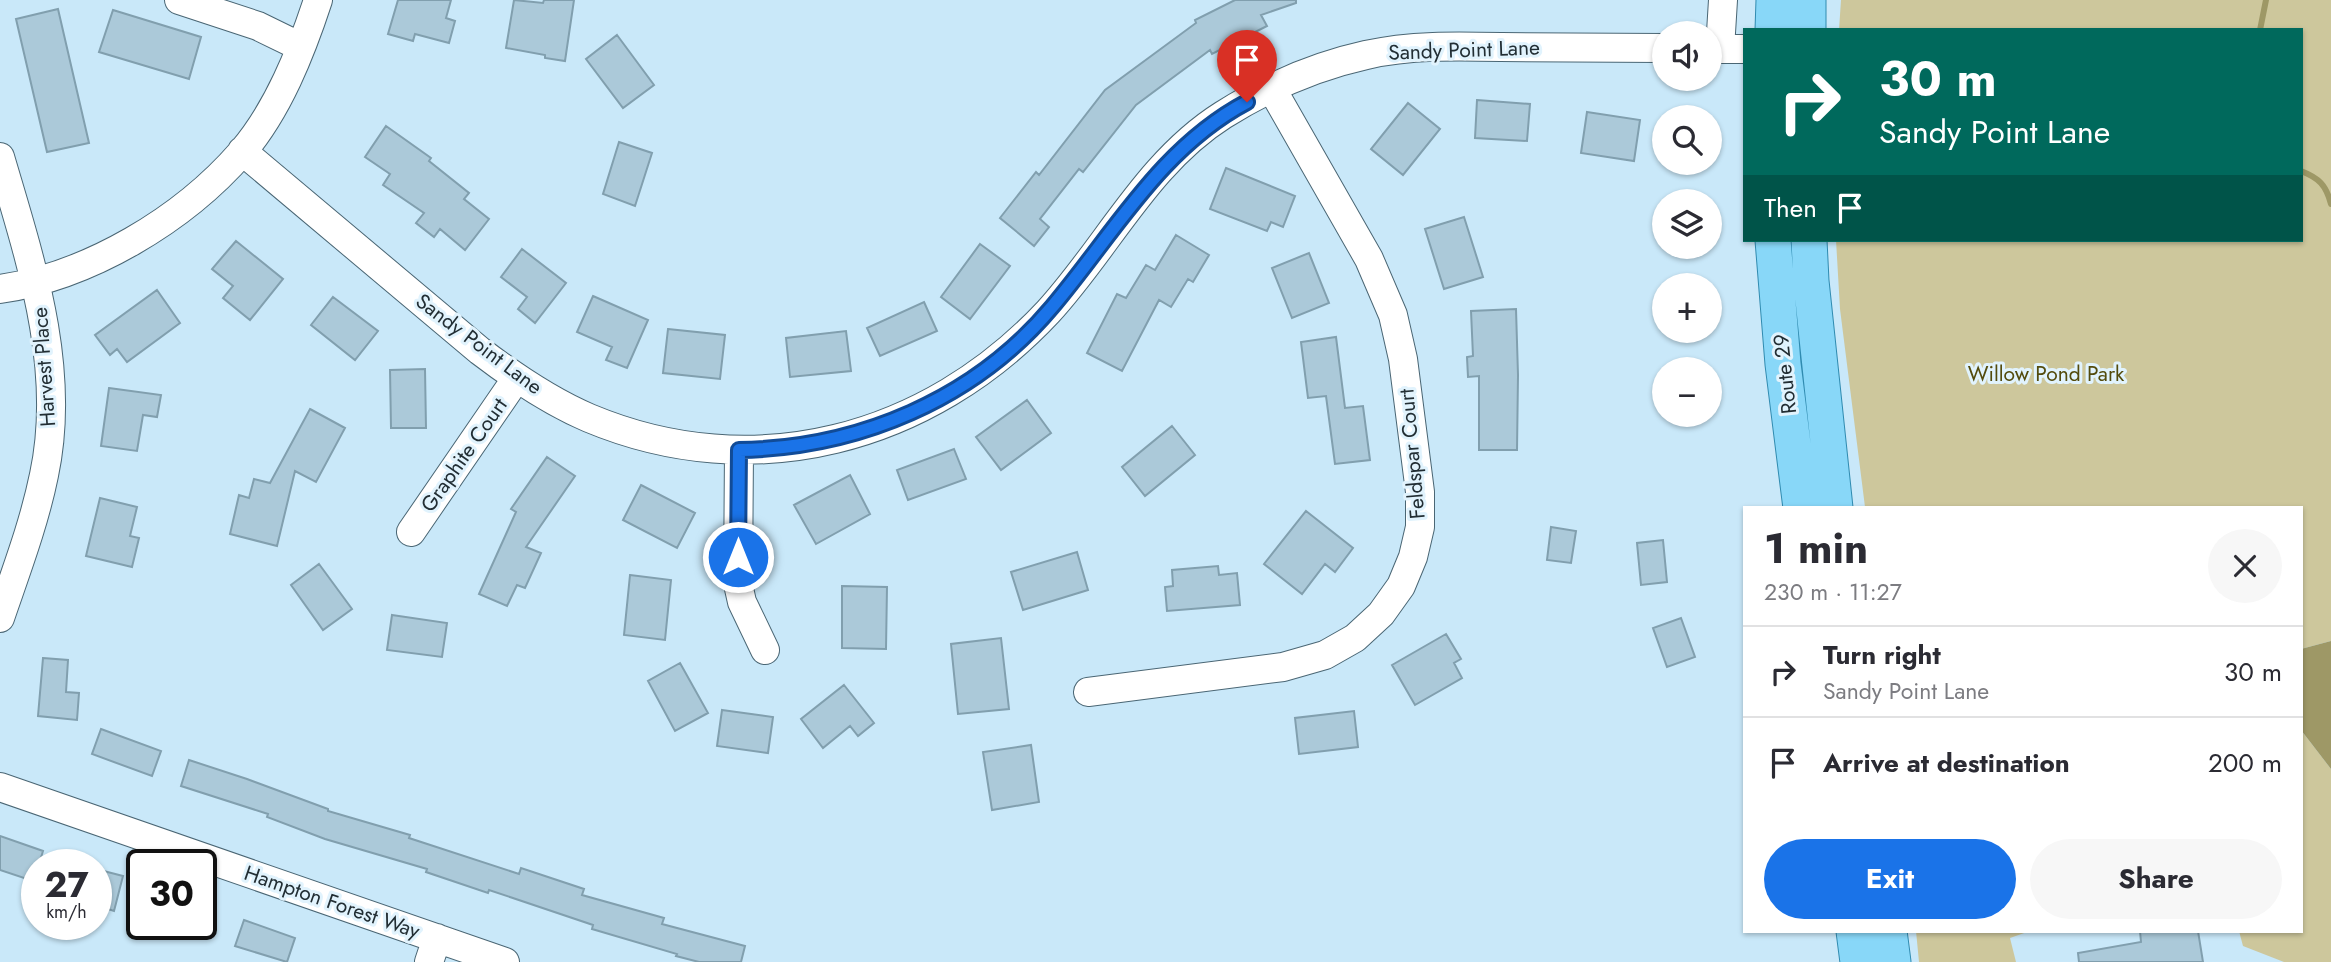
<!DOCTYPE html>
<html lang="en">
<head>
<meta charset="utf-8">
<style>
	body { margin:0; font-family:Jost,sans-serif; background:#f7f7f7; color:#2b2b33; height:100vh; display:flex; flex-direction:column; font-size:26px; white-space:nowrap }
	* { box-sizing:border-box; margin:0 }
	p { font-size:23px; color:#7c7c81 }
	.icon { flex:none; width:38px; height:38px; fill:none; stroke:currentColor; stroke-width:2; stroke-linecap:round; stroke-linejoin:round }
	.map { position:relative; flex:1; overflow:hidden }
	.details { position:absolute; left:1743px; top:506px; width:560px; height:427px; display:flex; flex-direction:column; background:#fff; border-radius:0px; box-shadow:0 2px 5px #0004 }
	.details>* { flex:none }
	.banner { position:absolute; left:1743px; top:28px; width:560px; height:214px; border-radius:0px; box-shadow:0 2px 5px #0004; background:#00695c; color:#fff; overflow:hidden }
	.tools { position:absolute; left:1652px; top:21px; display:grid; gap:14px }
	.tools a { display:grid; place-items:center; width:70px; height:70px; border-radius:50%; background:#fff; box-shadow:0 2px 5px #0004; font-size:35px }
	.speed { position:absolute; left:21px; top:849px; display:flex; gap:14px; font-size:35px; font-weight:700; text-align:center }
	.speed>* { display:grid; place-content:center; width:91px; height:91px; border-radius:50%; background:#fff; box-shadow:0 2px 5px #0004; line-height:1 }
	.speed small { font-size:18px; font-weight:400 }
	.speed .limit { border:4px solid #111; border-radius:10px; background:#fff; color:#111 }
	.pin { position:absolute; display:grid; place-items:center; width:60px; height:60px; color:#fff; margin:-72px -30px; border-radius:50% 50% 50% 0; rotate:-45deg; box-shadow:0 0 7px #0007 }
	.pin .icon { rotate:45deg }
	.me { position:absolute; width:77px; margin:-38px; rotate:0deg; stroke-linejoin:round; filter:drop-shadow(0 0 5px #0008) }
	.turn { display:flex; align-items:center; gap:24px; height:147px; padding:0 21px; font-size:32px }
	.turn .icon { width:91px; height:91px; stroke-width:2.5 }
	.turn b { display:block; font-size:49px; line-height:60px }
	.then { display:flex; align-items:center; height:66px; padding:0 21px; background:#0003; gap:14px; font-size:26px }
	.round { display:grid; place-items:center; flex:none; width:74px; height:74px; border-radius:37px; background:#f7f7f7 }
	.head { display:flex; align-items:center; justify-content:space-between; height:119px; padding:0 21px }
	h1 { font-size:42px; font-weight:700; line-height:52px }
	.action { display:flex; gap:14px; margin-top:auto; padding:14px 21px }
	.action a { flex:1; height:80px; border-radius:42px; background:#1a73e8; color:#fff; font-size:28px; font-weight:700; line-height:80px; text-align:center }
	.action a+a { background:#f7f7f7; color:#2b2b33 }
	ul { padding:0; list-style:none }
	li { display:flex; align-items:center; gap:21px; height:91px; padding:0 21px; border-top:2px solid #e1e1e2 }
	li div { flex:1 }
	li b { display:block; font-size:26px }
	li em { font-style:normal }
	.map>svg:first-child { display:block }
</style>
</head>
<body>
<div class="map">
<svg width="2331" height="962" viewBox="0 0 2331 962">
	<rect width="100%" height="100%" fill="#c9e8f9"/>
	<path fill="#cdc79c" d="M 1841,0 L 2331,0 L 2331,641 L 2301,649 L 2301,508 L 1865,507 L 1840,309 L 1836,240 L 2301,240 L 2301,30 L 1839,30 Z
		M 2301,730 L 2331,769 L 2331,962 L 2284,962 L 2243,946 L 2239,931 L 2301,931 Z
		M 1916,931 L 2030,931 L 2010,938 L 2016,962 L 1919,962 Z"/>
	<path fill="#9e9866" d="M 2331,641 L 2331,769 L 2301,730 L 2301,649 Z"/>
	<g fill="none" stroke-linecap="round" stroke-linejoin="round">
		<path stroke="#9e9866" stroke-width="6" d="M 2260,30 L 2266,0
			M 2301,171 C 2319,178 2326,185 2331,204"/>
	</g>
	<path fill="#abc9d9" stroke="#819fae" stroke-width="2" d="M 398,0 L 451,0 L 446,18 L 455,21 L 449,43 L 415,34 L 413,41 L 388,34 Z
		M 514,0 L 543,3 L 544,0 L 574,0 L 565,61 L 545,58 L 545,55 L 506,48 Z
		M 1235,0 L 1296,0 L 1296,3 L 1261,15 L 1267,26 L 1212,54 L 1210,50 L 1136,105 L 1083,172 L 1079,169 L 1040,219 L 1049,227 L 1034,246 L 1000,218 L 1036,172 L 1039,175 L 1105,90 L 1196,23 L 1195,20 Z
		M 58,9 L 89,143 L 47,152 L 16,19 Z
		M 113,10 L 201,37 L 189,79 L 99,52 Z
		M 617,35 L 654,85 L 623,108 L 586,59 Z
		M 1477,100 L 1530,104 L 1527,141 L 1475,138 Z
		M 1408,103 L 1440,129 L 1403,175 L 1371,149 Z
		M 1587,112 L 1640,120 L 1634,161 L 1581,153 Z
		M 386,126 L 431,158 L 429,161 L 469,193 L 464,199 L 489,219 L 465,250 L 440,229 L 434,237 L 416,223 L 424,213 L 383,185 L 390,174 L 365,157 Z
		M 619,142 L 652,153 L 635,206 L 603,194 Z
		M 1226,168 L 1295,196 L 1283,227 L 1271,222 L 1267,231 L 1210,209 Z
		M 1464,217 L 1483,277 L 1444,289 L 1425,229 Z
		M 1176,235 L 1209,255 L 1193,282 L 1188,279 L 1171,307 L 1159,300 L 1122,371 L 1087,353 L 1117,294 L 1126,298 L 1146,265 L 1155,270 Z
		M 236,241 L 283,279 L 250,320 L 223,298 L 233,286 L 212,269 Z
		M 980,244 L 1010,266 L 970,319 L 941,297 Z
		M 522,249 L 566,283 L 535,323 L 518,309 L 527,297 L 501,277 Z
		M 1309,253 L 1329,303 L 1292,318 L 1272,268 Z
		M 157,290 L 180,323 L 127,362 L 117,349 L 110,355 L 95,335 Z
		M 593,296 L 648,320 L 627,368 L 606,360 L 612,347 L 577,332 Z
		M 333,297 L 378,331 L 355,360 L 311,325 Z
		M 924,302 L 937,331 L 880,356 L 867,328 Z
		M 1516,309 L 1518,375 L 1517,450 L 1479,450 L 1479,376 L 1468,377 L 1467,357 L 1473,356 L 1471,311 Z
		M 668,329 L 725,335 L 720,379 L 663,373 Z
		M 846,331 L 851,371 L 790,377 L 786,338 Z
		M 1336,337 L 1345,408 L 1363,406 L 1370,460 L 1335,464 L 1326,396 L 1308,398 L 1301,342 Z
		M 425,369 L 426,428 L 391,428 L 390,370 Z
		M 109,388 L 161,395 L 157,417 L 143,415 L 137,451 L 101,446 Z
		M 1027,400 L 1051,433 L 1001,470 L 976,437 Z
		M 310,409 L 345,428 L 316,482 L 295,471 L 277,546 L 230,534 L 239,495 L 249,498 L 254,479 L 270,483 Z
		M 1172,426 L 1195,455 L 1145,496 L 1122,467 Z
		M 954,449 L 966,479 L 908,500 L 897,470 Z
		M 547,457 L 575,476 L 526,547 L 541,553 L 525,588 L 517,585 L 507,606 L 479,594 L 516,512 L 511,509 Z
		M 850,475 L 870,514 L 816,544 L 794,505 Z
		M 641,485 L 695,513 L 677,548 L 623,520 Z
		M 100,498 L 137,507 L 130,536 L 139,538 L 132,567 L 86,556 Z
		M 1306,511 L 1353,548 L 1335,572 L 1325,564 L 1302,594 L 1264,564 Z
		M 1551,527 L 1576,531 L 1571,563 L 1547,560 Z
		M 1663,540 L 1667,582 L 1641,585 L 1637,543 Z
		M 1077,552 L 1088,590 L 1023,610 L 1011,572 Z
		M 319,564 L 352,609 L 323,630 L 291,585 Z
		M 1218,566 L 1219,575 L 1237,573 L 1240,605 L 1167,611 L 1165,587 L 1173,586 L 1172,570 Z
		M 630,575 L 671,580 L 665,640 L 624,635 Z
		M 842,586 L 887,587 L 886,649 L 842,648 Z
		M 392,615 L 447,623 L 442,657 L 387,650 Z
		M 1681,618 L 1695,657 L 1667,667 L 1653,628 Z
		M 1446,634 L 1461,659 L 1454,663 L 1462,678 L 1415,705 L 1392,665 Z
		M 1001,638 L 1009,709 L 958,714 L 951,644 Z
		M 43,658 L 68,660 L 66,692 L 79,693 L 77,720 L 38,716 Z
		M 680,663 L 708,713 L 675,731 L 648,681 Z
		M 844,685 L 874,723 L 858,736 L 850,726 L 823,748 L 801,719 Z
		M 722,710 L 773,717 L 768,753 L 717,746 Z
		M 1354,711 L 1358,747 L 1299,754 L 1295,718 Z
		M 101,729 L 161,751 L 152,776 L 92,754 Z
		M 1031,745 L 1039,802 L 992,810 L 983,752 Z
		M 189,760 L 247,779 L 328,809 L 328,811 L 410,835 L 409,838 L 519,874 L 521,868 L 584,889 L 582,895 L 664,918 L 662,924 L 745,946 L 741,962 L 699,962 L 676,956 L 677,954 L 592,929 L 593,925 L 489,890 L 488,893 L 426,872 L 427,869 L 325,839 L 267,817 L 268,814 L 181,786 Z
		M 0,836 L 43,851 L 39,864 L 37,864 L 33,881 L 0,870 Z
		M 96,869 L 123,876 L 114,911 L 96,905 Z
		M 244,920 L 295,938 L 287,962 L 235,946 Z
		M 2140,931 L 2198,931 L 2203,962 L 2079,962 L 2078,953 L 2141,942 Z"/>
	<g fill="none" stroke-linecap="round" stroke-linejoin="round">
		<g stroke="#4a6674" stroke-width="30">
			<path id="minor" d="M 179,0 L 258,26 L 301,47
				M 1710,49 L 1745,49
				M 1720,49 L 1723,0
				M 242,151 L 480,351 C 514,377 549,401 589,418 C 754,487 928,440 1048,312 C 1107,248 1147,163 1223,115 C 1266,88 1316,66 1366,55 C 1410,45 1456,46 1501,47 C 1556,47 1610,48 1664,48
				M 0,157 C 30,259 67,368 44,475 C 34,524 16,571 0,618
				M 0,289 C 89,276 183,220 242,152 C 278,110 301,52 318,0
				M 739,450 L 738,584 L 742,602 L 765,650
				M 411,532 L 516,379
				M 1088,692 L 1283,667 L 1325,655 L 1355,638 L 1381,614 L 1401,586 L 1413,557 L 1420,527 L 1420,492 L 1403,359 L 1393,315 L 1369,259 L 1272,89
				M 0,787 L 505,962
				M 429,962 L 437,938"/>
		</g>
		<g stroke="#308bb0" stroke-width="37">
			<path id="major" d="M 1773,30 L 1774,0
				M 1808,30 L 1808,0
				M 1773,240 L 1783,364 L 1801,508
				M 1809,240 L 1811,281 L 1835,508
				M 1854,931 L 1858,962
				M 1889,931 L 1893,962"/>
		</g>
		<use href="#minor" stroke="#fff" stroke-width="28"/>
		<use href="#major" stroke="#88d7f8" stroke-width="35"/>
	</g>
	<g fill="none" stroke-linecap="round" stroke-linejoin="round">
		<g stroke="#114b97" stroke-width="18">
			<path id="route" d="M 738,557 L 739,450 C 858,448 974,400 1052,307 C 1113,235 1160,148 1247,102"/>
		</g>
		<use href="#route" stroke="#1a73e8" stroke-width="12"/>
	</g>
	<g text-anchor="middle" stroke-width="6" stroke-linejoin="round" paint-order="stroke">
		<g font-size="21" fill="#222e34" stroke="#e1f3fd">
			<text transform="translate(1464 50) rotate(-2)" y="7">Sandy Point Lane</text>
			<text transform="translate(479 344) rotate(37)" y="7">Sandy Point Lane</text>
			<text transform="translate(44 367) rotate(-94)" y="7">Harvest Place</text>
			<text transform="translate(1785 374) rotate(-96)" y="7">Route 29</text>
			<text transform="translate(1412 454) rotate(-95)" y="7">Feldspar Court</text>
			<text transform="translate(464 455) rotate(-55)" y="7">Graphite Court</text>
			<text transform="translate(332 902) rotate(19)" y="7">Hampton Forest Way</text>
		</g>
		<g font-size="21" fill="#534b0c" stroke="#e1f3fd">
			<text x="2046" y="381">Willow Pond Park</text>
		</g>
	</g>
</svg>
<div class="tools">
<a><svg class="icon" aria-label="sound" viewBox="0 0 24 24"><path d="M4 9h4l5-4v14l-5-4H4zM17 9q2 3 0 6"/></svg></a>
<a><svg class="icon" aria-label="search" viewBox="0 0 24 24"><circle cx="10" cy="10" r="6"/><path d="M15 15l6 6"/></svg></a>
<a><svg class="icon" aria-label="layers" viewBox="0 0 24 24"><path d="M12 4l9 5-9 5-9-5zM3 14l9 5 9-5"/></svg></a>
<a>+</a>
<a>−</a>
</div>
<div class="speed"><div>27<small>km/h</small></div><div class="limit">30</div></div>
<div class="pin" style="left:1247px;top:102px;background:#d93025"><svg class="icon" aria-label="arrive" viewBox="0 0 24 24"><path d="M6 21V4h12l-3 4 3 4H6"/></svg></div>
<svg class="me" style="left:738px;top:557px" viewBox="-20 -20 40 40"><circle r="17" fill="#1a73e8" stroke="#fff" stroke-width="3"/><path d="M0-11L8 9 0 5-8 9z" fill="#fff"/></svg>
<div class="banner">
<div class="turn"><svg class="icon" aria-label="right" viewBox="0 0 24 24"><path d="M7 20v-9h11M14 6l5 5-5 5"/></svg><div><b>30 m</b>Sandy Point Lane</div></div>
<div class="then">Then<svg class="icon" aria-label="arrive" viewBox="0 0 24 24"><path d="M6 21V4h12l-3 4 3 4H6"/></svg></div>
</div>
<section class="details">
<div class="head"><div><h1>1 min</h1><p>230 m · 11:27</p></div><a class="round"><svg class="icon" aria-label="close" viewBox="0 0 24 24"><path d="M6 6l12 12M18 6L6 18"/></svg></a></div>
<ul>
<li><svg class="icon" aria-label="right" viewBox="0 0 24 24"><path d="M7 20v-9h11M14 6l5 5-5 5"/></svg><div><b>Turn right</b><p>Sandy Point Lane</p></div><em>30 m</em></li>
<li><svg class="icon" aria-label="arrive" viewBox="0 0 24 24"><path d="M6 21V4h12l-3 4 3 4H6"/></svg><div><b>Arrive at destination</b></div><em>200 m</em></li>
</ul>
<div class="action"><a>Exit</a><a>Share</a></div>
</section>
</div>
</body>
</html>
